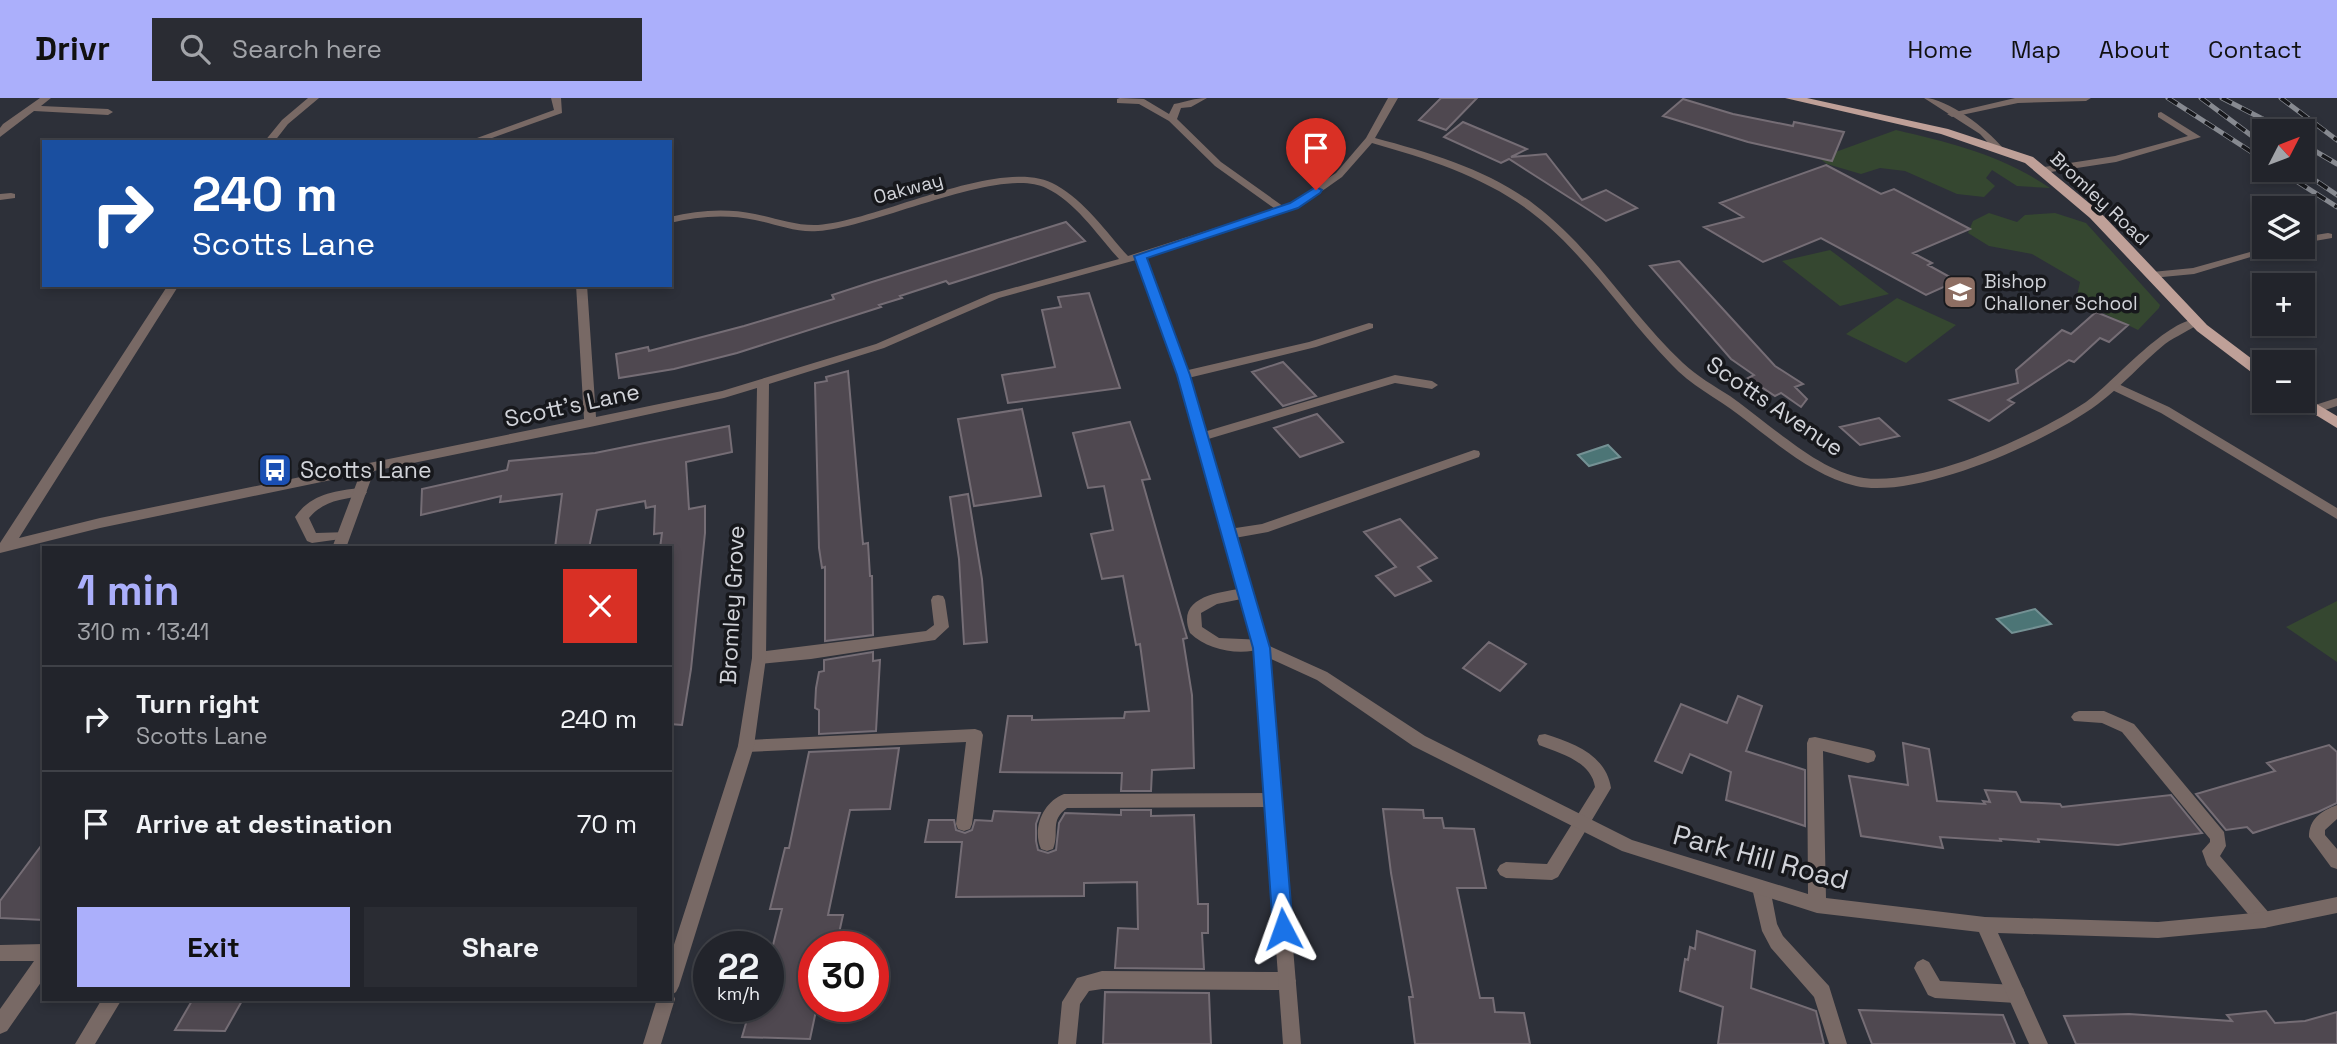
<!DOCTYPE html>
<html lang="en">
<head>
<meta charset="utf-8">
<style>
	body { margin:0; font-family:"Space Grotesk",sans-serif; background:#2a2c33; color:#f1f3f6; height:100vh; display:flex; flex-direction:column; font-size:26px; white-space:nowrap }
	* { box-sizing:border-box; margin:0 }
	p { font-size:23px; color:#a2a4a9 }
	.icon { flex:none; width:38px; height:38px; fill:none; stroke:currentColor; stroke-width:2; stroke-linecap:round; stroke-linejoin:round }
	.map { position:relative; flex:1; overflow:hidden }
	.side { position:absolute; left:42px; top:448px; width:630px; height:455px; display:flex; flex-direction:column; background:#22242b; border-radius:0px; box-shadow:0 4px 10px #0003,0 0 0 2px #3f4147 }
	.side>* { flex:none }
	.guide { position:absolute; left:42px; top:42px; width:630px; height:147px; border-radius:0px; box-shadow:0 4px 10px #0003,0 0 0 2px #3f4147; background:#1a4fa0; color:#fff; overflow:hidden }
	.needle { width:46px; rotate:48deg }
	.buttons { position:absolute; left:2252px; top:21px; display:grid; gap:14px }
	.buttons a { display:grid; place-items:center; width:63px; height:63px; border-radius:0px; background:#22242b; box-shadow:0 4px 10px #0003,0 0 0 2px #3f4147; font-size:35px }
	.speed { position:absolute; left:693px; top:833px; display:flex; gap:14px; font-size:35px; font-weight:700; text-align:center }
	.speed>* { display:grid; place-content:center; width:91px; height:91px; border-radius:50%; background:#22242b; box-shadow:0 4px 10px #0003,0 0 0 2px #3f4147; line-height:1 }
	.speed small { font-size:18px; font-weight:400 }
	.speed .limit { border:10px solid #d22; background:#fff; color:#111 }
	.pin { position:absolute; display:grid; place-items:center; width:60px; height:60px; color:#fff; margin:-72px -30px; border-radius:50% 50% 50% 0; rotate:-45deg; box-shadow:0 0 7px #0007 }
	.pin .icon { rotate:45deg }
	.me { position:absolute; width:77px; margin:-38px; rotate:356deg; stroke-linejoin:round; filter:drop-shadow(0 0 5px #0008) }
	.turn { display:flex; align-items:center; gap:24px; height:147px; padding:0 35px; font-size:32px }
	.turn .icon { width:91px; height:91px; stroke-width:2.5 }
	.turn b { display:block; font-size:49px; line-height:60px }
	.round { display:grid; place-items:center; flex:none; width:74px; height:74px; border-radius:0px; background:#2a2c33 }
	.overview { display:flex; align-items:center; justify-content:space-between; height:119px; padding:0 35px }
	h1 { font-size:42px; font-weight:700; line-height:52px; color:#abaffb }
	.primary-button { display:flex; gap:14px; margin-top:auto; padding:14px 35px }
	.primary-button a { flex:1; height:80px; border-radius:0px; background:#abaffb; color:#111; font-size:28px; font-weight:700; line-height:80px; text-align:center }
	.primary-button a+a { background:#2a2c33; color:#f1f3f6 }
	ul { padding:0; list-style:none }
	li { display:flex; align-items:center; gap:21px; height:105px; padding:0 35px; border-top:2px solid #3f4147 }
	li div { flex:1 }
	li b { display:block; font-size:26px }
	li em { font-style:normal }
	header { display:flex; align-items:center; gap:42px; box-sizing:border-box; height:98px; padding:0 35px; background:#abaffb; color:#111 }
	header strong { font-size:33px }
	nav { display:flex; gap:38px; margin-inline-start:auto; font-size:24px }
	.search { width:490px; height:63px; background:#2a2c33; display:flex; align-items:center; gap:18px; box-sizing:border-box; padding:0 24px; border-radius:0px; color:#a2a4a9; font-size:26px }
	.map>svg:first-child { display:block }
</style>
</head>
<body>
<header>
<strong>Drivr</strong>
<div class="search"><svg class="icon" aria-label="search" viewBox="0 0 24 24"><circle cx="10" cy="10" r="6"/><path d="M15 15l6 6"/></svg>Search here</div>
<nav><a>Home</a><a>Map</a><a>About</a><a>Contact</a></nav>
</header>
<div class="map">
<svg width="2337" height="946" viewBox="0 0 2337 946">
	<rect width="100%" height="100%" fill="#2d3039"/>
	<path fill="#354730" d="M 1896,32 C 1951,45 2002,57 2050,90 L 2017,88 L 1992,72 L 1986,80 L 1995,88 L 1984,99 L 1957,96 L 1905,73 L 1880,70 L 1861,76 L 1827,66 L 1819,60 Z
		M 1989,115 L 2017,124 L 2025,117 L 2055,115 L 2086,125 L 2160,207 L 2159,210 L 2138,232 L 2091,209 L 2077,198 L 2080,184 L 2032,156 L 1989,148 L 1968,135 L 1973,123 Z
		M 1830,152 L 1889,196 L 1840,208 L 1782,163 Z
		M 1897,200 L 1956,227 L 1906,265 L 1846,236 Z
		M 2337,503 L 2337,564 L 2286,529 Z"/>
	<path fill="#4c7576" stroke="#749194" stroke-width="2" d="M 1608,347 L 1620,359 L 1589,368 L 1578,357 Z
		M 2035,511 L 2051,526 L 2012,535 L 1997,521 Z"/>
	<path fill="#4f4850" stroke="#756d75" stroke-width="2" d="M 1441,0 L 1477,0 L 1446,32 L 1419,22 Z
		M 1683,1 L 1733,16 L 1793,28 L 1794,24 L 1844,34 L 1832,63 L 1748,44 L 1663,18 Z
		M 1463,24 L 1527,51 L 1511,59 L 1546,56 L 1582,102 L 1606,92 L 1637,110 L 1606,123 L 1509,61 L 1501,65 L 1444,39 Z
		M 1826,67 L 1881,96 L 1894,91 L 1970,131 L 1913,155 L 1932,165 L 1928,167 L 1957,183 L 1926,197 L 1821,140 L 1763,164 L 1704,129 L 1743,119 L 1720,105 Z
		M 1066,124 L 1085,143 L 949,186 L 946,183 L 900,198 L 902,200 L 879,207 L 881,209 L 737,255 L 674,271 L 619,280 L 616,256 L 648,249 L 649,253 L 744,228 L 834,201 L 832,197 L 872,184 Z
		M 1679,163 L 1775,268 L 1803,286 L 1795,289 L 1807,301 L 1801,309 L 1781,295 L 1775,298 L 1748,280 L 1754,277 L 1731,261 L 1650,168 Z
		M 1089,195 L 1120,290 L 1008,305 L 1002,277 L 1055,269 L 1042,212 L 1061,209 L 1058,199 Z
		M 2096,214 L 2128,227 L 2109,244 L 2100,240 L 2074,264 L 2069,262 L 2008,302 L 2014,305 L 1989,323 L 1950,302 L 2018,285 L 2016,272 L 2062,232 L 2071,236 Z
		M 1283,264 L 1316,298 L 1283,308 L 1252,274 Z
		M 848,273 L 863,446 L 868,445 L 870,478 L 872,478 L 873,537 L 825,543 L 825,469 L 822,470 L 819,450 L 815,285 L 827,283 L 826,279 Z
		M 1022,311 L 1041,398 L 974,408 L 958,321 Z
		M 1317,316 L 1343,344 L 1300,359 L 1274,330 Z
		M 1879,320 L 1899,338 L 1860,347 L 1840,329 Z
		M 1130,324 L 1150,381 L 1142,382 L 1187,540 L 1183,541 L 1192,597 L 1194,670 L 1152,672 L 1151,693 L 1121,693 L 1122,675 L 1000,674 L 1008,618 L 1032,618 L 1032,622 L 1124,620 L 1125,614 L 1149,613 L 1140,546 L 1136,547 L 1123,478 L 1102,481 L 1091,436 L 1113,432 L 1104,388 L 1088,390 L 1073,335 Z
		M 729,328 L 732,354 L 686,364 L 689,411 L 705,408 L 705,435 L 691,571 L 682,627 L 670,626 L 670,450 L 660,450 L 662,435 L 654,436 L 655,408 L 646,410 L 645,403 L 597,412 L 589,450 L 555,450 L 562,396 L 500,404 L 501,398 L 421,417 L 422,391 L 507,372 L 509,363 L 595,355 Z
		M 968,396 L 982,481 L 987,544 L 964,546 L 959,461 L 950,399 Z
		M 1400,421 L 1437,460 L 1418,469 L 1431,483 L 1395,498 L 1376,478 L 1396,469 L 1364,434 Z
		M 1489,544 L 1526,566 L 1500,593 L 1463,570 Z
		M 873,554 L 873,563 L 880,562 L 876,633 L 819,636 L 819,612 L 815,610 L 816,590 L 819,574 L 824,573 L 824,562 Z
		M 1738,598 L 1762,608 L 1746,653 L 1805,672 L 1805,728 L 1726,702 L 1731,674 L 1690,656 L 1682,675 L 1655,663 L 1681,606 L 1727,625 Z
		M 1903,645 L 1929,651 L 1937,703 L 1985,706 L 1983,703 L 1990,704 L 1985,692 L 2016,694 L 2021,704 L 2060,706 L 2062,709 L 2171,697 L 2202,735 L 2118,747 L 2038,741 L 2039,744 L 2000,741 L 2001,743 L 1940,739 L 1943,750 L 1861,738 L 1849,678 L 1908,687 Z
		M 2329,647 L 2337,654 L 2337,705 L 2318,714 L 2253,735 L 2247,729 L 2226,732 L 2196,696 L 2275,673 L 2267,665 Z
		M 899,650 L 890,711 L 850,712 L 828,817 L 843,817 L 836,849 L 814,849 L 814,908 L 817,908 L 810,941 L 742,939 L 751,908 L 768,908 L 768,867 L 782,811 L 770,811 L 785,750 L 789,750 L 809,654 Z
		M 1383,711 L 1423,712 L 1424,720 L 1442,720 L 1444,730 L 1474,731 L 1486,790 L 1457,790 L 1480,900 L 1493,900 L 1495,914 L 1524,915 L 1530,946 L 1415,946 L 1409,899 L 1413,899 L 1391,775 Z
		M 1121,712 L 1151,712 L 1151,718 L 1194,717 L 1198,806 L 1208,806 L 1208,835 L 1202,835 L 1204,871 L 1115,870 L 1118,830 L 1138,831 L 1137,784 L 1084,785 L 1084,798 L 956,799 L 962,744 L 925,744 L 929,722 L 954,722 L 956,732 L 965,735 L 972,732 L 975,722 L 992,723 L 994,713 L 1040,715 L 1036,726 L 1036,743 L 1038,752 L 1048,755 L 1056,752 L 1059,725 L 1065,715 L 1121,717 Z
		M 44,744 L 44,822 L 0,820 L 0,803 Z
		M 1697,833 L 1755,853 L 1751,890 L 1816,913 L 1824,946 L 1718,946 L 1723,909 L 1680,893 L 1685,861 L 1688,862 L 1690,849 L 1695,851 Z
		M 1105,894 L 1209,895 L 1211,946 L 1103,946 Z
		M 193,901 L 243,901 L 225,933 L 175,932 Z
		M 1859,912 L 2003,917 L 2015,946 L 1872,946 Z
		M 2266,913 L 2275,925 L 2305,923 L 2337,914 L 2337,946 L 2076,946 L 2064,918 L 2129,916 L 2232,923 L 2227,917 Z"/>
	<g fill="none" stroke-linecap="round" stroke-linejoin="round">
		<path fill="#786965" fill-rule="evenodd" d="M 1120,0 L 1144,1 L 1169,16 L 1174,6 C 1185,4 1195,0 1207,0 L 1191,9 L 1181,10 L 1177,21 L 1221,64 L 1287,111 L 1278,113 L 1215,68 L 1169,23 L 1139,6 L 1117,5 L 1117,1 Z
			M 2015,0 L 2091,0 L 2086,3 L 2018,5 L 1952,19 L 1947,16 Z
			M 2161,14 L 2201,39 L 2116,64 L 2044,75 L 2039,72 L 2044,69 L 2115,58 L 2188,38 L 2158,19 L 2158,15 Z
			M 2328,135 L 2332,136 L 2332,140 L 2303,145 L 2303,139 Z
			M 2268,149 L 2284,149 L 2194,176 L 2152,180 L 2147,177 L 2152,174 L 2193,170 Z
			M 1369,225 L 1373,226 L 1373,230 L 1316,249 L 1184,281 L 1178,277 L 1184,273 L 1309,244 Z
			M 1395,277 L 1432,283 L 1438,287 L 1432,291 L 1395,285 L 1205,342 L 1197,342 L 1195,339 L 1197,336 Z
			M 2114,284 L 2169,309 L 2337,410 L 2337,421 L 2161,315 L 2110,291 L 2108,288 L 2110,285 Z
			M 2337,300 L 2337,308 L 2316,315 L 2310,311 L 2312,308 Z
			M 1474,352 L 1479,353 L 1480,356 L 1479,359 L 1268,434 L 1229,441 L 1222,436 L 1229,431 L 1262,426 Z
			M 360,390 L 367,394 L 365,397 C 343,402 325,401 309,420 L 316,435 L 348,434 L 350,437 L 348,440 L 312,445 L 307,443 L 295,419 C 311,396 334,393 360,390 Z
			M 1246,490 L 1251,491 L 1253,495 L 1251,499 L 1217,506 L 1201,515 L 1202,529 L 1219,540 L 1265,542 L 1267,546 L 1265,550 C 1240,558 1209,553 1190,535 C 1175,498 1220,494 1246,490 Z
			M 938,497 L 943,498 L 945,502 L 949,529 L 935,542 L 811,561 L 759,566 L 754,564 L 752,560 L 754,556 L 759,554 L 926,533 L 934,527 L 931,502 L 933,498 Z
			M 2079,613 L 2104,613 L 2134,626 L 2224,734 L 2226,748 L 2220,758 L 2270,816 L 2273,822 L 2270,828 L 2264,830 L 2258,828 L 2207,767 L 2202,753 L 2210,744 L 2210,741 L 2122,634 L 2102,625 L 2074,623 L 2071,619 L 2074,615 Z
			M 975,631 L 981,633 L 983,637 L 972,726 L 970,731 L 964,733 L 958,731 L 956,726 L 966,644 L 746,654 L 740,653 L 738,648 L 740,643 L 746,642 Z
			M 1545,636 C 1574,645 1606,657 1611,690 L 1558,779 L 1552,782 L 1506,780 L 1500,777 L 1497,772 L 1500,767 L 1506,764 L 1547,766 L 1595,689 C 1591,663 1561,656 1539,647 L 1537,642 L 1539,637 Z
			M 1273,695 L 1279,697 L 1281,702 L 1279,707 L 1273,709 L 1067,710 C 1049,723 1060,734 1053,751 L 1047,753 L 1041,751 C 1032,730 1043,704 1064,696 Z
			M 2337,707 L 2337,721 L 2325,732 L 2325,737 L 2337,751 L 2337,771 L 2331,769 L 2309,739 C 2309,721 2321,713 2337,707 Z
			M 1761,782 L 1767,785 L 1770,790 L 1777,826 L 1783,838 L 1829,888 L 1847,946 L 1829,946 L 1814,899 L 1771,850 L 1762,833 L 1752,790 L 1755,785 Z
			M 44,846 L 44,880 L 7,933 L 0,936 L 0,911 L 34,863 L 0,863 L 0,847 Z
			M 1923,861 L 1929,864 L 1940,883 L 2016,887 L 2023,890 L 2025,896 L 2023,902 L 2016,905 L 1935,900 L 1928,897 L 1914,870 L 1917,864 Z
			M 1102,873 L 1287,874 L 1293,877 L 1296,883 L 1293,889 L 1287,892 L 1102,891 L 1089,893 L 1080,906 L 1076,946 L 1058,946 L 1062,904 L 1077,880 Z"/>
		<path fill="#786965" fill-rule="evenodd" d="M 40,0 L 51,0 L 41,8 L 108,11 L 113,14 L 108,17 L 34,13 L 0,39 L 0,30 L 3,26 Z
			M 308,0 L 319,0 L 288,26 L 274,44 L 264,44 L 282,22 Z
			M 551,0 L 561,0 L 562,15 L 481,44 L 466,44 L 554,12 Z
			M 1388,0 L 1398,0 L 1375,40 C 1431,55 1489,72 1535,107 C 1593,151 1630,215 1683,265 C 1697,278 1714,288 1730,298 C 1743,307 1755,317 1768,327 C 1796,348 1829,375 1864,380 C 1925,388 2035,338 2086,304 C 2112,286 2170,217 2199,222 L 2201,224 C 2191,232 2176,238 2165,246 C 2142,265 2122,288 2098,306 C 2049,343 1917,402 1856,388 C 1811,377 1775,344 1739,317 C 1717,300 1690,287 1671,266 C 1628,222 1594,169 1548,128 C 1498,83 1435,63 1372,45 L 1342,79 L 1298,110 L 1146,160 L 1190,277 L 1267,547 L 1327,574 L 1425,638 L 1632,742 L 1808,796 L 1807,645 L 1809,640 L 1815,639 L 1868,651 L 1874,653 L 1876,658 L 1874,663 L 1868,665 L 1823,653 L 1826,800 L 1985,819 L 2158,824 L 2264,814 L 2337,799 L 2337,815 L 2264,830 L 2158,840 L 1998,835 L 2048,946 L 2029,946 L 1979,834 L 1817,815 L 1622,753 L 1413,648 L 1317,582 L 1269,560 L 1301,946 L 1283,946 L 1254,550 L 1178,277 L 1136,162 L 999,200 L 884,250 L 769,286 L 766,560 L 754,648 L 679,888 L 676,894 L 673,896 L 675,901 L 661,946 L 643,946 L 657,901 L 670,901 L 670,859 L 738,648 L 752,560 L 757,290 L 724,300 L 590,329 L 374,373 L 346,450 L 332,450 L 360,376 L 100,430 L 0,455 L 0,445 L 168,187 L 179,187 L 19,440 L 100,420 L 584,321 L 576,187 L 587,187 L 596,319 L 722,293 L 876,246 L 991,196 L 1119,161 C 1097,137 1076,104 1046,90 C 1001,67 873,130 818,133 C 796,135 776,126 755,122 C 727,116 698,118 670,125 L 670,119 C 698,112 727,110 755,116 C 776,120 796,128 818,127 C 879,123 1003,56 1056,87 C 1085,103 1106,134 1128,158 L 1290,106 L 1336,75 L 1366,40 Z
			M 1924,0 C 1947,0 1987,31 2002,49 L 1994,51 L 1980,36 Z
			M 11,95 L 15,96 L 15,100 L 0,102 L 0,96 Z
			M 102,901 L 122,901 L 95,946 L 75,946 Z"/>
		<path fill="#bfa098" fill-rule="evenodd" d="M 1785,0 L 1807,0 L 1948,31 L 2033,59 L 2100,114 L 2207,227 L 2264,270 L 2264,281 L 2259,280 L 2197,233 L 2090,120 L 2025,65 L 1941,36 Z
			M 2303,298 L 2337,318 L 2337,330 L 2298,306 L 2296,303 L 2303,303 Z"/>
		<g stroke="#878a91" stroke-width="5">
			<path id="rail" d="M 2168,0 L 2264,62
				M 2201,0 L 2264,47
				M 2222,0 L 2286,33
				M 2281,0 L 2337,42
				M 2303,46 L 2337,66
				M 2279,72 L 2337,109
				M 2300,72 L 2337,97"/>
		</g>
		<use href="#rail" stroke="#17181c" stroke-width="3.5" stroke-dasharray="11" stroke-linecap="butt"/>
	</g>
	<path fill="#1a73e8" stroke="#114b97" stroke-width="2" d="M 1316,89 L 1322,92 L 1320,95 L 1298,110 L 1147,160 L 1190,277 L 1270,550 L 1293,831 L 1290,838 L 1283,841 L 1276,838 L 1273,831 L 1253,550 L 1177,277 L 1134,158 L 1290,105 Z"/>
	<defs>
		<g id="school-square" transform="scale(1.75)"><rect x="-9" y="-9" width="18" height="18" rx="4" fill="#8d6e63" stroke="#17181c"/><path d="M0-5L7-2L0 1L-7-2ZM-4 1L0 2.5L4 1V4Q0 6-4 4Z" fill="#fff"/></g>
		<g id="bus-square" transform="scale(1.75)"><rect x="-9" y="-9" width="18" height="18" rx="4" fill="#1a4fb4" stroke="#17181c"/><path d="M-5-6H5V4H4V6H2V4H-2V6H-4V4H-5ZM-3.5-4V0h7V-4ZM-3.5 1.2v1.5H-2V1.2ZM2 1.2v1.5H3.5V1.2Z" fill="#fff"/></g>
	</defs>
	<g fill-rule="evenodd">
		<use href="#school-square" x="1960" y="194"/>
		<use href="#bus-square" x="275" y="372"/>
	</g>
	<g text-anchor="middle" stroke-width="7" stroke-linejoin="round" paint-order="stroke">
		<g font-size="19" fill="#d1d3d9" stroke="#17181c">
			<text transform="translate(908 90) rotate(-15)" y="7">Oakway</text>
			<text transform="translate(2100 100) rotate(43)" y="7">Bromley Road</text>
		</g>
		<g font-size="19" fill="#d1d3d9" stroke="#17181c" text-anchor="start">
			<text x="1984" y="190">Bishop<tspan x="1984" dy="22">Challoner School</tspan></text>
		</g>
		<g font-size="23" fill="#d1d3d9" stroke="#17181c">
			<text transform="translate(572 307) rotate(-12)" y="8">Scott's Lane</text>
			<text transform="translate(1775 308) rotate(34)" y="8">Scotts Avenue</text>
			<text transform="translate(732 507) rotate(-87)" y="8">Bromley Grove</text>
		</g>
		<g font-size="23" fill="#d1d3d9" stroke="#17181c" text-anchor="start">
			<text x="300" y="380">Scotts Lane</text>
		</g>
		<g font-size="28" fill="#d1d3d9" stroke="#17181c">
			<text transform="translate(1761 759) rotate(15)" y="10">Park Hill Road</text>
		</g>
	</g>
</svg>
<div class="buttons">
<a><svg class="needle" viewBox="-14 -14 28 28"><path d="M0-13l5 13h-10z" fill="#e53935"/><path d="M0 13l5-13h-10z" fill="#a2a4a9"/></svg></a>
<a><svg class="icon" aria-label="layers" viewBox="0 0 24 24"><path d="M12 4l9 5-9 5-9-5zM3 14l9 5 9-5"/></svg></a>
<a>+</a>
<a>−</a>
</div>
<div class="speed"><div>22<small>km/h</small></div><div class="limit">30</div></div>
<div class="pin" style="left:1316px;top:92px;background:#d93025"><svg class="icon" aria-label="arrive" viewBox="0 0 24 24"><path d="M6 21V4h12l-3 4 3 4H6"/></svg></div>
<svg class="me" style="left:1283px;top:831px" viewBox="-20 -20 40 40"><path d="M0-17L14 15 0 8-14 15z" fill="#1a73e8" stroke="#fff" stroke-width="4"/></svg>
<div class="guide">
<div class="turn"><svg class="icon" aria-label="right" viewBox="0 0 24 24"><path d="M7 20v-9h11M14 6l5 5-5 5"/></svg><div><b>240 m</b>Scotts Lane</div></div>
</div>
<section class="side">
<div class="overview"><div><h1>1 min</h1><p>310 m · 13:41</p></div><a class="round" style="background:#d93025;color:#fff"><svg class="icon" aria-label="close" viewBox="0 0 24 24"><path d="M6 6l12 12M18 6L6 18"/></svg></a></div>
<ul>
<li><svg class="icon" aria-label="right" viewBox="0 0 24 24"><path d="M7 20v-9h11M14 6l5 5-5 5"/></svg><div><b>Turn right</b><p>Scotts Lane</p></div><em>240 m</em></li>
<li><svg class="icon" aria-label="arrive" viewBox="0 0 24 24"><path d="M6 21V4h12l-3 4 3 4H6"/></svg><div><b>Arrive at destination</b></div><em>70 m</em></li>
</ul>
<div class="primary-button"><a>Exit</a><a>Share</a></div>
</section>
</div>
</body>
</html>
